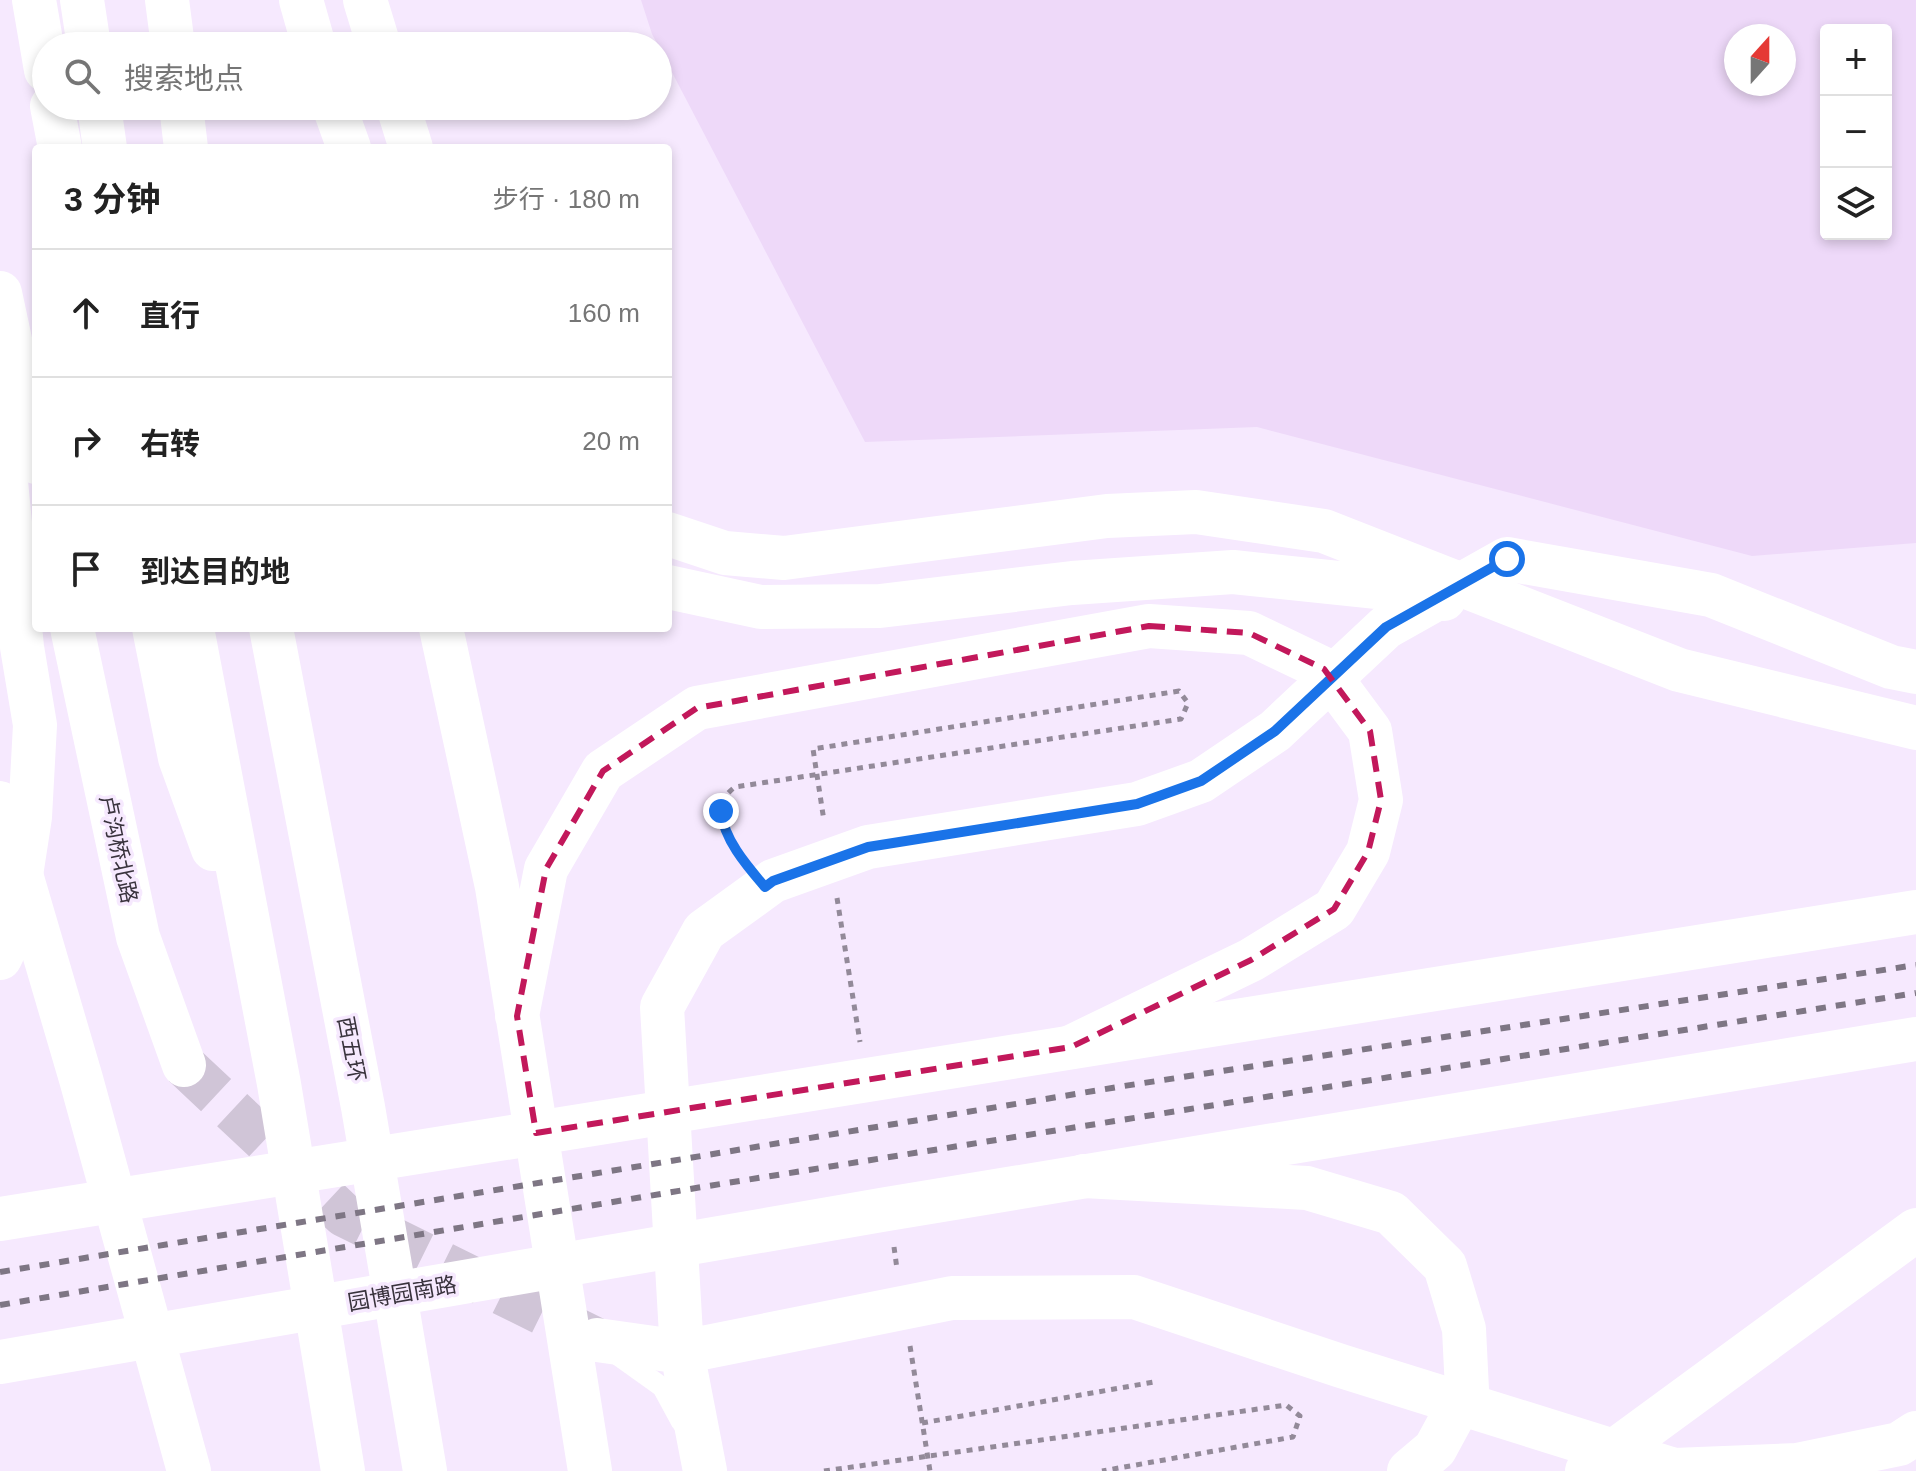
<!DOCTYPE html>
<html lang="zh">
<head>
<meta charset="utf-8">
<style>
	body { margin:0; font-family:Arial,"Noto Sans SC",sans-serif; background:#f2f2f2; color:#222 }
	.controls { position:absolute; right:24px; top:24px; display:grid; overflow:hidden; border-radius:8px; box-shadow:0 4px 12px #0003 }
	.controls button { width:72px; height:72px; display:grid; place-items:center; padding:0; border:0; border-bottom:2px solid #e0e0e0; background:#fff; color:#222; font:40px sans-serif }
	.compass { position:absolute; left:1724px; top:24px; width:72px; height:72px; border-radius:50%; background:#fff; box-shadow:0 4px 12px #0003; rotate:21deg }
	.stop { position:absolute; width:24px; height:24px; margin:-18px; border:6px solid #1a73e8; border-radius:50%; background:#fff }
	.stop.end { background:#1a73e8; border-color:#fff; box-shadow:0 2px 8px #0008 }
	.list { margin:0; padding:0; list-style:none }
	h2 { display:flex; justify-content:space-between; align-items:center; height:104px; margin:0; padding:0 32px; font-size:34px }
	h2 small { font-size:26px; font-weight:400; color:#767676 }
	.list li { display:grid; grid-template-columns:52px 1fr auto; gap:24px; align-items:center; box-sizing:border-box; height:128px; padding:0 32px; border-top:2px solid #e0e0e0 }
	.list b { display:block; font-size:30px; white-space:nowrap }
	.list em { font-size:26px; font-style:normal; color:#767676 }
	.icon { flex:none; width:44px; height:44px; fill:none; stroke:currentColor; stroke-width:2; stroke-linecap:round; stroke-linejoin:round }
	.map { position:relative; flex:none; width:1916px; height:1471px; overflow:hidden }
	.search { position:absolute; background:#fff; box-shadow:0 4px 12px #0003; left:32px; top:32px; width:640px; height:88px; display:flex; align-items:center; gap:20px; box-sizing:border-box; padding:0 28px; border-radius:44px; color:#767676; font-size:30px }
	.panel { position:absolute; background:#fff; box-shadow:0 4px 12px #0003; left:32px; top:144px; width:640px; height:488px; border-radius:8px }
	.map>svg:first-child { display:block }
	.built { fill:#eed9f9; fill-rule:evenodd }
	.lines { fill:none; stroke-linecap:round; stroke-linejoin:round }
	.tertiary-tunnel { stroke:#d0c5d7; stroke-width:44; stroke-dasharray:44 22; stroke-linecap:butt }
	.path { stroke:#938a99; stroke-width:5; stroke-dasharray:6 6; stroke-linecap:butt }
	.service { stroke:#fff; stroke-width:20 }
	.tertiary { stroke:#fff; stroke-width:44 }
	.primary { stroke:#fff; stroke-width:44 }
	.motorway { stroke:#fff; stroke-width:44 }
	.rail { stroke:#7e7684; stroke-width:6; stroke-dasharray:10 10; stroke-linecap:butt }
	.route { stroke:#1a73e8; stroke-width:10 }
	.marked { fill:none; stroke:#c2185b; stroke-width:6; stroke-dasharray:16 10; stroke-linejoin:round }
	.labels { text-anchor:middle; stroke-width:7; stroke-linejoin:round; paint-order:stroke }
	.street-label { font-size:22px; fill:#39333d; stroke:#f6e9fe }
</style>
</head>
<body>
<div class="map">
<svg width="1916" height="1471" viewBox="0 0 1916 1471">
	<rect width="100%" height="100%" fill="#f6e9fe"/>
	<path class="built" d="M641,0h1275v543l-164,13 -495,-129 -392,15 -213,-408zM1826,30h60v204h-60zM1736,36h48v48h-48z"/>
	<g class="lines">
		<path class="tertiary-tunnel" d="M184,1065l160,150 253,125"/>
		<path class="path" d="M742,858c-13,-22 -35,-51 -7,-71l446,-68 7,-16 -9,-12 -366,58 11,72
			M837,898l23,144
			M894,1247l3,22
			M910,1346l20,125
			M922,1423l232,-41
			M824,1471l462,-66 14,11 -7,21 -191,34"/>
		<path class="service" d="M613,1352l49,35 19,35"/>
		<path class="tertiary" d="M0,293l36,169
			M72,628l66,309 46,128
			M0,803l81,276 108,392
			M597,1340l85,12 270,-54 182,-1 207,69 333,104 123,-5 102,-21 17,-11
			M705,1471l-23,-119 -20,-345 42,-76 69,-50 95,-34 269,-43 64,-23 74,-50 111,-104 121,-68 204,36 180,72 25,5"/>
		<path class="primary" d="M0,1219l1916,-307
			M0,1362l887,-153 1029,-170"/>
		<path class="motorway" d="M34,0l12,70
			M82,0l7,46
			M167,0l6,46
			M301,0l13,46
			M365,0l14,46
			M52,106l8,42
			M99,106l6,42
			M181,106l5,42
			M334,106l15,42
			M398,106l13,42
			M0,420l22,227 13,78 -5,92 -18,116 -12,25
			M668,534l57,19 59,5 323,-42 89,-4 128,19 355,139 237,58
			M668,587l93,20 119,-1 192,-23 161,-11 154,16 57,11
			M154,628l26,130 33,91
			M192,628l87,456 64,387
			M271,628l92,479 62,364
			M441,628l56,259 93,584
			M517,1016l29,-147 57,-98 94,-63 452,-82 100,7 75,36 46,62 11,69 -13,52 -34,57 -83,51 -180,87
			M1084,1176l223,12 84,25 54,53 19,63 3,61 -32,59 -26,22
			M1587,1471l329,-241"/>
		<path class="rail" d="M0,1272l1124,-186 792,-121
			M0,1305l702,-118 1214,-194"/>
	</g>
	<g class="lines">
		<path class="route" d="M721,811c3,29 26,55 44,76l8,-6 95,-34 269,-43 64,-23 74,-50 111,-104 121,-68"/>
	</g>
	<path class="marked" d="M1149,626l100,7 75,36 46,62 11,69 -13,52 -34,57 -83,51 -180,87 -535,86 -19,-117 29,-147 57,-98 94,-63z"/>
	<g class="labels">
		<g class="street-label">
			<text transform="translate(119 849) rotate(78)" y="8">卢沟桥北路</text>
			<text transform="translate(352 1049) rotate(79)" y="8">西五环</text>
			<text transform="translate(402 1293) rotate(-10)" y="8">园博园南路</text>
		</g>
	</g>
</svg>
<div class="controls">
<button>+</button>
<button>−</button>
<button><svg class="icon" aria-label="layers" viewBox="0 0 24 24"><path d="M12 4l9 5-9 5-9-5zM3 14l9 5 9-5"/></svg></button>
</div>
<svg class="compass" viewBox="-18 -18 36 36"><path d="M0-13l5 13h-10z" fill="#e53935"/><path d="M0 13l5-13h-10z" fill="#767676"/></svg>
<div class="stop" style="left:1507px;top:559px"></div>
<div class="stop end" style="left:721px;top:811px"></div>
<div class="search"><svg class="icon" aria-label="search" viewBox="0 0 24 24"><circle cx="10" cy="10" r="6"/><path d="M15 15l6 6"/></svg>搜索地点</div>
<section class="panel">
<h2>3 分钟<small>步行 · 180 m</small></h2>
<ul class="list">
<li><svg class="icon" aria-label="ahead" viewBox="0 0 24 24"><path d="M12 20V5M6 11l6-6 6 6"/></svg><div><b>直行</b></div><em>160 m</em></li>
<li><svg class="icon" aria-label="right" viewBox="0 0 24 24"><path d="M7 20v-9h11M14 6l5 5-5 5"/></svg><div><b>右转</b></div><em>20 m</em></li>
<li><svg class="icon" aria-label="arrive" viewBox="0 0 24 24"><path d="M6 21V4h12l-3 4 3 4H6"/></svg><div><b>到达目的地</b></div></li>
</ul>
</section>
</div>
</body>
</html>
